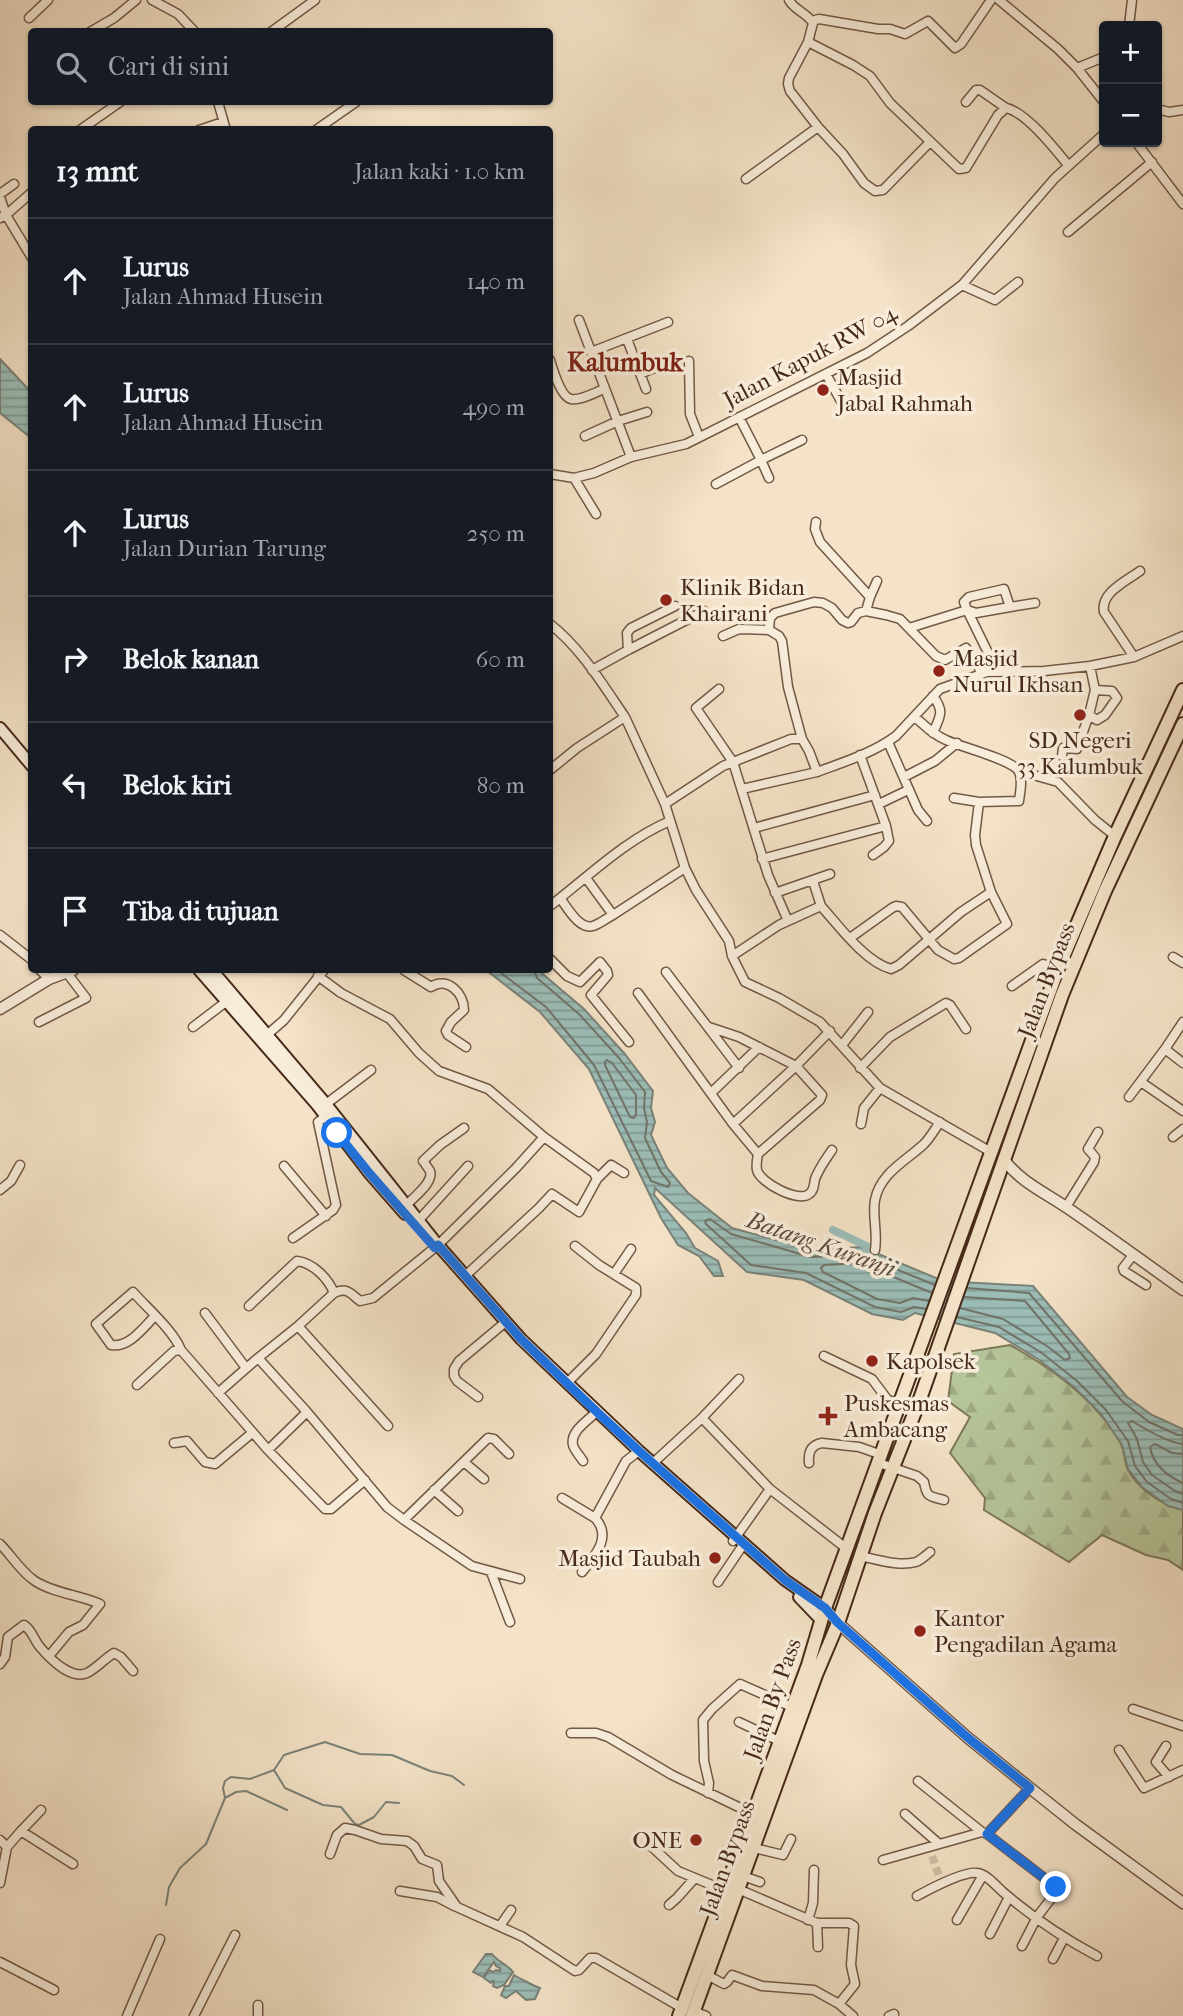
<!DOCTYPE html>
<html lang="id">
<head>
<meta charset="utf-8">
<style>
	body { margin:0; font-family:"IM FELL French Canon",serif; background:#20242c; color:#f1f3f6 }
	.controls { position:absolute; right:21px; top:21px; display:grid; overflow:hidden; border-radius:7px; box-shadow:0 2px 5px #0004 }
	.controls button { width:63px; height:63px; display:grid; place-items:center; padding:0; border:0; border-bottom:2px solid #363941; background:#171b24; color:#f1f3f6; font:35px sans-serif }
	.stop { position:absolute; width:21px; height:21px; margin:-16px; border:5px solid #1a73e8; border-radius:50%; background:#fff }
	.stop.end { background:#1a73e8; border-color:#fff; box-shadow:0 2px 7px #0008 }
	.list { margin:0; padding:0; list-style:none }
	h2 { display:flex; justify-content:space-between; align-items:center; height:91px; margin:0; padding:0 28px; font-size:30px }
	h2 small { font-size:23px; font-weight:400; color:#9ea1a6 }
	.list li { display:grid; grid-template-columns:46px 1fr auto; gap:21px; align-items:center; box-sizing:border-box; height:126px; padding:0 28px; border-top:2px solid #363941 }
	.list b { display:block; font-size:26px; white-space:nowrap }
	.list p { margin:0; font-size:23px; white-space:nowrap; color:#9ea1a6 }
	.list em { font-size:23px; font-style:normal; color:#9ea1a6 }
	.icon { flex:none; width:38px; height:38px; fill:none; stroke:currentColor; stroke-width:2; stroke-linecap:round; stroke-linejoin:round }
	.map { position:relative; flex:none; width:1183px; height:2016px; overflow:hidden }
	.search { position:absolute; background:#171b24; box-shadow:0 2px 5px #0004; left:28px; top:28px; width:525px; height:77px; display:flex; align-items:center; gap:18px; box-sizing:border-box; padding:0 24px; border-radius:7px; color:#9ea1a6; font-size:26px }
	.panel { position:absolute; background:#171b24; box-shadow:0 2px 5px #0004; left:28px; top:126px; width:525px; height:847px; border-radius:7px }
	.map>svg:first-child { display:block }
	.forest { fill:url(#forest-firs); stroke:#7e775a; stroke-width:2 }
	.water { fill:url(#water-rules); stroke:#7a8278; stroke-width:2 }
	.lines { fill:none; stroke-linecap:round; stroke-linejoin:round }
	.shore { stroke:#717468; stroke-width:2 }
	.stream { stroke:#7a8278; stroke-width:2 }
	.canal { stroke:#9cbeb8; stroke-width:8 }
	.minor-tunnel { stroke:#d1bea5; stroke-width:8; stroke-dasharray:8 4; stroke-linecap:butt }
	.minor-casing { stroke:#725845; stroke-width:11 }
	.tertiary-casing { stroke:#725845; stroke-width:13 }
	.secondary-casing { stroke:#462919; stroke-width:14 }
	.trunk-casing { stroke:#462919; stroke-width:16 }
	.minor { stroke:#f8eddb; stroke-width:8 }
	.tertiary { stroke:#f8eddb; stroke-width:10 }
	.secondary { stroke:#f8eddb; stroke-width:10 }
	.trunk { stroke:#f4e3c8; stroke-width:12 }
	.route { stroke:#1a73e8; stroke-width:9 }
	.poi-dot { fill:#8f2418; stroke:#f8eddb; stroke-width:2.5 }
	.labels { text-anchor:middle; stroke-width:7; stroke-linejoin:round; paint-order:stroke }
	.street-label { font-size:23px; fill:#462919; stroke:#f8eddb }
	.poi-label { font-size:23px; fill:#462919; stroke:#f8eddb; text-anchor:start }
	.water-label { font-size:24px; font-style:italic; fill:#5c4e41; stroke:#f8eddb }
	.quarter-label { font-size:26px; font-weight:bold; fill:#7a1f14; stroke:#f8eddb }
</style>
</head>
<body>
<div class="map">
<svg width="1183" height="2016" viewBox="0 0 1183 2016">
	<defs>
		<pattern id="forest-firs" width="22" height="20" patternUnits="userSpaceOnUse" patternTransform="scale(1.75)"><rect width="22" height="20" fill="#b6c59a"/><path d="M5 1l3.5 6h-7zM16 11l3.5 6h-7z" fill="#9ea984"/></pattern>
		<pattern id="water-rules" width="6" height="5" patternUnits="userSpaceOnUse" patternTransform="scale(1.75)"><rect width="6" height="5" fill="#9cbeb8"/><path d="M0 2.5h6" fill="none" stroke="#819a95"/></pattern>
	</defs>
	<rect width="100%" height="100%" fill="#f4e3c8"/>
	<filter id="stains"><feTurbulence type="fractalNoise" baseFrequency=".00286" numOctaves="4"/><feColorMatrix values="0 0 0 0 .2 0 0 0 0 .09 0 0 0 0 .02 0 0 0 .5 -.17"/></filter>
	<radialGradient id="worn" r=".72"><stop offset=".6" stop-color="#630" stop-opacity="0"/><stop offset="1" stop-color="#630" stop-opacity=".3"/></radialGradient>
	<path class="forest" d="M1010,1345c33,18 64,40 89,68 8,9 17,21 22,31 4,8 3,18 7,26 11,20 34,35 55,40v60l-15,-10 -22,-5 -44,-20 -33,27 -85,-52 1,-12 -35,-45 20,-36 -22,-16 6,-47z"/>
	<path class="water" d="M0,359l31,33v46l-31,-25z
		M486,970h52l46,39 40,44 29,38 -2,17 4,14 -4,13 16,33 21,25 44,35 80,22 50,-3 81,34 90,5 94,111 25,18 31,14v81l-15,-4 -26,-19 -14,-18 -6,-24 -21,-31 -28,-28 -35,-27 -43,-26 -80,-20 -12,7 -31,-6 -68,-34 -57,-8 -92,-84 -1,7 32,38 9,15 23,13 5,15h-9l-15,-20 -21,-11 -17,-27 -72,-149 -49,-57z
		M486,1954h6c6,8 15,10 21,18l-9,13 -7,3 -4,-2 1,-3 -1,-2 -2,2 -7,-5 5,-8 4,2 3,-2 4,1v-3l-4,-2 -2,-4 -11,15 -10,-5z
		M514,1975c5,3 22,12 26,13l-5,11 -9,1 -10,-9 -10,7 -5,-3 4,-9h4z"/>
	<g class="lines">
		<path class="shore" d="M497,970l49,37 48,58 57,116 17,6 2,-4 -9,-11 -16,-34 2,-16 -3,-14 1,-16 -26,-34 -40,-44 -42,-36 -3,-8
			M607,1060l5,3 24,32v20l-2,3 -4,-1 -25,-52v-3z
			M967,1288l62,5 93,108 27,21 29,13h5
			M929,1301l-16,-3 -13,5 -23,-4 -54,-27 -2,-4 3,-3 36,-2 72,30
			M960,1308l43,11 44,27 18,14 5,-2 -1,-4 -44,-53 -61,-4
			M926,1309l-12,-2 -13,5 -26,-5 -69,-34 -55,-8 -45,-41 -1,-3 5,-2 21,15 80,23 50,-2 74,30
			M957,1317l42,10 43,26 35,28 29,29 22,31 7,25 12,16 24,17 12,4
			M1183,1444c-15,-1 -38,-15 -51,-23l-4,2 9,16 6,23 9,13 23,16 8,3
			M1183,1454l-11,-1 -17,-9 -5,3c3,17 17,29 33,36"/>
		<path class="stream" d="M274,1770l11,18 38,17 18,2 14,17 4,1 15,-8 12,-15 13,1
			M225,1798l-2,-10 2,-7 6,-4 19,2 24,-9 10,-15 41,-13 35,12 32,1 38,16 22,5 12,9
			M166,1905l3,-18 11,-19 26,-24 19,-46 11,-6 10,-1 41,19"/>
		<path class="canal" d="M833,1230l42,20 -1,4"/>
		<path class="minor-tunnel" d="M932,1856l7,20"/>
		<g class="minor-casing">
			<path id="minor" d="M152,0l26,14 17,18
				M789,0c5,10 18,13 24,23l-5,19 -19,36 -1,6 2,7 28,36 25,27 21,29 11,8 8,-1 47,-48
				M999,0l59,49 19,19 27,34
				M29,18l19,-18
				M813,23l2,-3 4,-1 59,10h12l15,5 23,-13 27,27 6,-4 30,-44
				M1129,26l3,-26
				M90,32l24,-14 22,-18
				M271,32l44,-32
				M808,42l45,23 17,11 20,27 69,66 7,-1 32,-53 8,-7c20,4 49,41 62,57
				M1077,68l27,-11
				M218,102l8,28
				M966,102l10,-12h4l26,18
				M1157,109l12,3 14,-2
				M80,130l40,-28
				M199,130l24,-8
				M316,130l40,-28
				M1136,142l47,62
				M746,179l72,-52
				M32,192l-26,23 26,43
				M0,194l14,-10
				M0,197l6,18 -6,3
				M1068,232l84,-70
				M962,285l33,15 23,-18
				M579,320l52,137
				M627,339l19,50
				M591,352l77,-30
				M550,360c3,10 11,37 21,39 9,2 25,-7 33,-10
				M689,361l1,53 9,23
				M640,374l22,-9
				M826,374l15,27
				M585,436l33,-15 29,-9
				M550,474l24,4 20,-5 37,-16 55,-13 181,-91 41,-27 54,-41 93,-107 49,-44
				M574,478l22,36
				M769,478l-8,-18 41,-20
				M716,484l45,-24 -22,-43
				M816,522l-1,7 5,13 50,55 -4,14
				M870,597l7,-16
				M1010,607l25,-4
				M550,624c31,24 53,61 75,93l-48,31 -27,22
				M909,628l58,-18 9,3 34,-6 -6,-18 -35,8 -5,5 3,8 30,61
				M723,636l16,-7 30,1
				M628,650l-1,-17 4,-5 44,-22
				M1134,657l-30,-45c-4,-19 22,-31 36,-41
				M592,670l36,-20 76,-39
				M719,689l-23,19 37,54 35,113 20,46
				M933,696c12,16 7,20 0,37
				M1089,715l8,5 8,-5 12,-17 -5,-7 -17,-1
				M625,717l40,87 20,64 11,22 33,51 3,15 13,26 34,16 41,24 60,66 111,64
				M802,739l-14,-52 -6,-46 -3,-5 -10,-6 1,-12 5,-5 39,-11 9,1 9,5 10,12 6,3 3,-1 7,-9 8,-2 20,4 14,4 36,37 9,4 21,-12 10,12 5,14
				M888,742l30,68 9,11
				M1062,756l1,-8 14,1 12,-34 6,-25 -5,-24
				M1019,771l39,11 37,38 20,16
				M904,777l31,-16 22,-18
				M742,789l75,-17
				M954,798l25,4
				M665,804l58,-38 68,-27h11l7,12 8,21c27,-10 56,-19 79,-36l44,-47 47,-17 57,-1 46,-5 44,-9 49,-21
				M879,804l29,-14
				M754,828l121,-33
				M873,855l11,-8 5,-6 -3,-15
				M762,859l124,-33 -26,-71
				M586,878l27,37 72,-47
				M813,881l8,25
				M775,893l55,-19
				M560,898c7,9 19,32 33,28 7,-2 14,-8 20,-11
				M550,906c38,-29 75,-66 120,-85
				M0,935l32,25
				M850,938l42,-30 4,-2 6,1 36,43 16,9 5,-1 48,-34 -16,-32
				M732,956l47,-31 42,-19c18,20 44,56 70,63l8,-4 62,-53 30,-20 -15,-47 -1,-10 4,-33 40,-1c1,-9 5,-25 -2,-32 -11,-11 -56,-22 -71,-29 -12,-5 -21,-14 -31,-23
				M1173,957l10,6
				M550,959l17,17 13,6 20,-20 7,9 1,4 -17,20 38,47
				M40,970l9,9
				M404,970l27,17c16,-11 33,6 33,23l-13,12 -5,9 2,4 18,12
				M666,972l73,96
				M318,976l23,17 49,26 29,34 20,18 49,18 56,48 -28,31 -78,77 -65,53 -13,3c-10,-8 -13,-14 -26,-8l-36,33 90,100
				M1012,986l31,-22 15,5
				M638,993l95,131 25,30
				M39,1022l47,-24 -19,-25
				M1183,1022l-18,27 18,14
				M193,1027l34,-26
				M709,1027l30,10 57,29 26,29 -2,5 -62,54c-1,5 -2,11 -1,16 3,13 42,33 52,24 5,-3 5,-10 6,-15 4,-11 11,-20 17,-29
				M268,1034l16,-14 40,-50
				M842,1045l26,-33
				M860,1068l30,-31 56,-34 4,2 16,24
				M1141,1082l42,29
				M711,1093l48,-46
				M1129,1097l36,-48
				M326,1104l45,-34
				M733,1124l63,-58 34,-35
				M861,1124l3,-16 16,-20
				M1173,1137l10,-8
				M284,1166l42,50
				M597,1179l14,-14 13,8
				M0,1190l11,-9 9,-16
				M407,1205c6,-8 27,-22 23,-34 0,0 -6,-9 -7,-10l17,-16 24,-17
				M1066,1207l28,-45 1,-5 -7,-8 10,-17
				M418,1221l50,-55
				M293,1238l40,-28 3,-5 -18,-83 7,-5
				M875,1250c3,-18 -3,-34 0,-50 5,-27 31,-39 49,-56 6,-6 11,-15 16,-22
				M1133,1255l-10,13 1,3 22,14
				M614,1274l17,-25
				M465,1276l74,-68 13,-14 27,18 18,-33 -3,-6 -50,-36
				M249,1306l48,-45c16,2 31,17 37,32
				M205,1313l41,55
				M155,1316c-12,12 -26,32 -44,29l-15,-21 37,-32c14,16 40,38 48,58
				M298,1326l-40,32 49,54 80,95 17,13 84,-82 6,1 15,15
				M824,1356l48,23 15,20 12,6
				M567,1383l29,-29 40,-59v-7l-37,-23 -24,-19
				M137,1385l37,-34 7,-1 87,100 57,59h6l34,-29
				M218,1393l40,-35
				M478,1397l-21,-16 -3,-5v-7l5,-8 43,-36
				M702,1418l68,71 77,60
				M174,1443l13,-2 18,21 10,2 37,-31
				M268,1450l39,-38
				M583,1461c-3,-5 -9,-11 -10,-16 -3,-13 13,-23 20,-30
				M464,1462l20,17
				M653,1463l49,-45 37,-39
				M809,1463c-1,-11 2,-18 13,-20l37,4 23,8
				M879,1463l38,13 7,6c3,16 5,14 20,18
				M434,1490l24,21
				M562,1498l33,20 31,-57 9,-7
				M404,1520l68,46 48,13
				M733,1541l37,-52
				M0,1544c12,12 21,28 35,37 18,12 45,14 65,23l-17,21 -14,7 -20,24
				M860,1556c16,3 39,11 56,6 5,-2 9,-6 14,-10
				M491,1572l19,50
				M582,1572c12,-15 31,-35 13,-54
				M718,1582l23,-34
				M0,1664l5,-7 3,-20 16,-12c8,5 10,15 16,22 10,12 31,33 47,26 10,-5 17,-14 27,-20l7,4 12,14
				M1133,1709l50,17
				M739,1722l40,19
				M571,1733h25l12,4 64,38 81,39
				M1166,1746l-10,16 13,15
				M1119,1750l25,38 39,-18
				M918,1781l64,51
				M708,1793l1,-10 -5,-22 -1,-41 9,-11 28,-25 52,23
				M905,1814l33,29
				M21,1831l20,-21
				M987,1834l69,53v5l-19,25 -15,29
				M0,1840l7,7 -7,36
				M651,1846l27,25 46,19
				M7,1847l14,-16 52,33
				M754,1848l29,7 8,-16
				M330,1854l7,-19 8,-7 10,2 26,9 26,2 7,5 8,13 15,6 2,16 18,26 66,30 52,34 4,-1 11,-12h6l86,50
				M883,1860l99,-28 5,2 43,-46
				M743,1876l17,6
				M738,1889l79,34h32l5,3 -3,39 4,19 -16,20
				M400,1891l37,6 17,9
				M917,1896c13,-7 46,-25 60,-23 10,1 19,13 26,19 28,24 62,47 94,64
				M669,1905l8,-7 17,-19
				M808,1920l5,-17 1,-33
				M957,1920l26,-45
				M817,1923l1,24
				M500,1926l11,-16
				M990,1934l19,-37
				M1053,1959l11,-21
				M0,1962l54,28
				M707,1975l17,9 3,-2 5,-7 30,11 52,4 25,14 14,12
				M693,2011l13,5
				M127,2016l33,-77
				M194,2016l41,-81
				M258,2016v-11
				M889,2016l5,-2"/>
		</g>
		<g class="tertiary-casing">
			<path id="tertiary" d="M0,1009l49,-30 24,-9
				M1005,1161c17,22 41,32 64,48 38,26 76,54 114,81
				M838,1623l129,114 63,51 45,36 108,79"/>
		</g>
		<g class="secondary-casing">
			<path id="secondary" d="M0,728l32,38
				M199,970l118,135 53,69 35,40
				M212,970l114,134 112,141 83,94 118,112 146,129 40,28 13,15
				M799,1597l23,24"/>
		</g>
		<g class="trunk-casing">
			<path id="trunk" d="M679,2016l129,-351 17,-57 233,-639 57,-133 68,-146
				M692,2016l124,-341 22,-52 37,-110 45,-114 142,-404 43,-104 78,-167"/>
		</g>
		<use href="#minor" class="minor"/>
		<use href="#tertiary" class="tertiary"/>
		<use href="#secondary" class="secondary"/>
		<use href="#trunk" class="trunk"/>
	</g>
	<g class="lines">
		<path class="route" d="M337,1133l33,41 65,74 3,-3 83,94 77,74 41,38 146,129 40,28 13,15 129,114 63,51 -43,46 69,53"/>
	</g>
	<g class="poi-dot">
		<circle cx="823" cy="390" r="7"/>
		<circle cx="666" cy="600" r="7"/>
		<circle cx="939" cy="671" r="7"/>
		<circle cx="1080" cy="715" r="7"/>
		<circle cx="872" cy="1361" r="7"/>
		<path d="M824.5 1405.5h7v7h7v7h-7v7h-7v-7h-7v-7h7z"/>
		<circle cx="715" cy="1558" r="7"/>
		<circle cx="920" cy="1631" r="7"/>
		<circle cx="696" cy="1840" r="7"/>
	</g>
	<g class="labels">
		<g class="street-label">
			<text transform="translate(810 356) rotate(-28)" y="8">Jalan Kapuk RW 04</text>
			<text transform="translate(1046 980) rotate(-69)" y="8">Jalan Bypass</text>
			<text transform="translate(772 1699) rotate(-70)" y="8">Jalan By Pass</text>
			<text transform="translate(727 1858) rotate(-70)" y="8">Jalan Bypass</text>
		</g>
		<g class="poi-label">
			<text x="837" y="385">Masjid<tspan x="837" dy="26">Jabal Rahmah</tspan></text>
			<text x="680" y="595">Klinik Bidan<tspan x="680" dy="26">Khairani</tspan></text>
			<text x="953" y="666">Masjid<tspan x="953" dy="26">Nurul Ikhsan</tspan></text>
			<text x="1080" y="748" text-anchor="middle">SD Negeri<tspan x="1080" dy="26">33 Kalumbuk</tspan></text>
			<text x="886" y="1369">Kapolsek</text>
			<text x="844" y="1411">Puskesmas<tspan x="844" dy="26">Ambacang</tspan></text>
			<text x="701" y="1566" text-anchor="end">Masjid Taubah</text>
			<text x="934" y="1626">Kantor<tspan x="934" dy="26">Pengadilan Agama</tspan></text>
			<text x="682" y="1848" text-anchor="end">ONE</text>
		</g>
		<g class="water-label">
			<text transform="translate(821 1244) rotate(19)" y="8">Batang Kuranji</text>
		</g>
		<g class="quarter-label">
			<text x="625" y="371">Kalumbuk</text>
		</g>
	</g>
	<rect width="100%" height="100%" filter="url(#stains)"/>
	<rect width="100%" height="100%" fill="url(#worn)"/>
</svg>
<div class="controls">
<button>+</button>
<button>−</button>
</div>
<div class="stop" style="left:337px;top:1133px"></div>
<div class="stop end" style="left:1056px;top:1887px"></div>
<div class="search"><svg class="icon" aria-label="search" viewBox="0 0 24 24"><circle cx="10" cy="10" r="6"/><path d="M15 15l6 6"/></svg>Cari di sini</div>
<section class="panel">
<h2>13 mnt<small>Jalan kaki · 1.0 km</small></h2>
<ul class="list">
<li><svg class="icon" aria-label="ahead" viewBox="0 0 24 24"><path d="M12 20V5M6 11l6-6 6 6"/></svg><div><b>Lurus</b><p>Jalan Ahmad Husein</p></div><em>140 m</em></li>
<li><svg class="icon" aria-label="ahead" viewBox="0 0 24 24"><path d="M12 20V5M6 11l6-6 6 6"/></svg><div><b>Lurus</b><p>Jalan Ahmad Husein</p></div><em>490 m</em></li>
<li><svg class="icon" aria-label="ahead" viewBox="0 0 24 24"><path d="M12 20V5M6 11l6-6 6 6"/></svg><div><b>Lurus</b><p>Jalan Durian Tarung</p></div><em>250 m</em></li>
<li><svg class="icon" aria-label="right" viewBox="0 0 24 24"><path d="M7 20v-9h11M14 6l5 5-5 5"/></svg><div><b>Belok kanan</b></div><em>60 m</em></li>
<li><svg class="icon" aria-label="left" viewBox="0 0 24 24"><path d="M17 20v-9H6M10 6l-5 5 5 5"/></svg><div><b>Belok kiri</b></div><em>80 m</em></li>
<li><svg class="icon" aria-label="arrive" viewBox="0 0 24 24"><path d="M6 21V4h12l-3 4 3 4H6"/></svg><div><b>Tiba di tujuan</b></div></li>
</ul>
</section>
</div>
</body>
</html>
